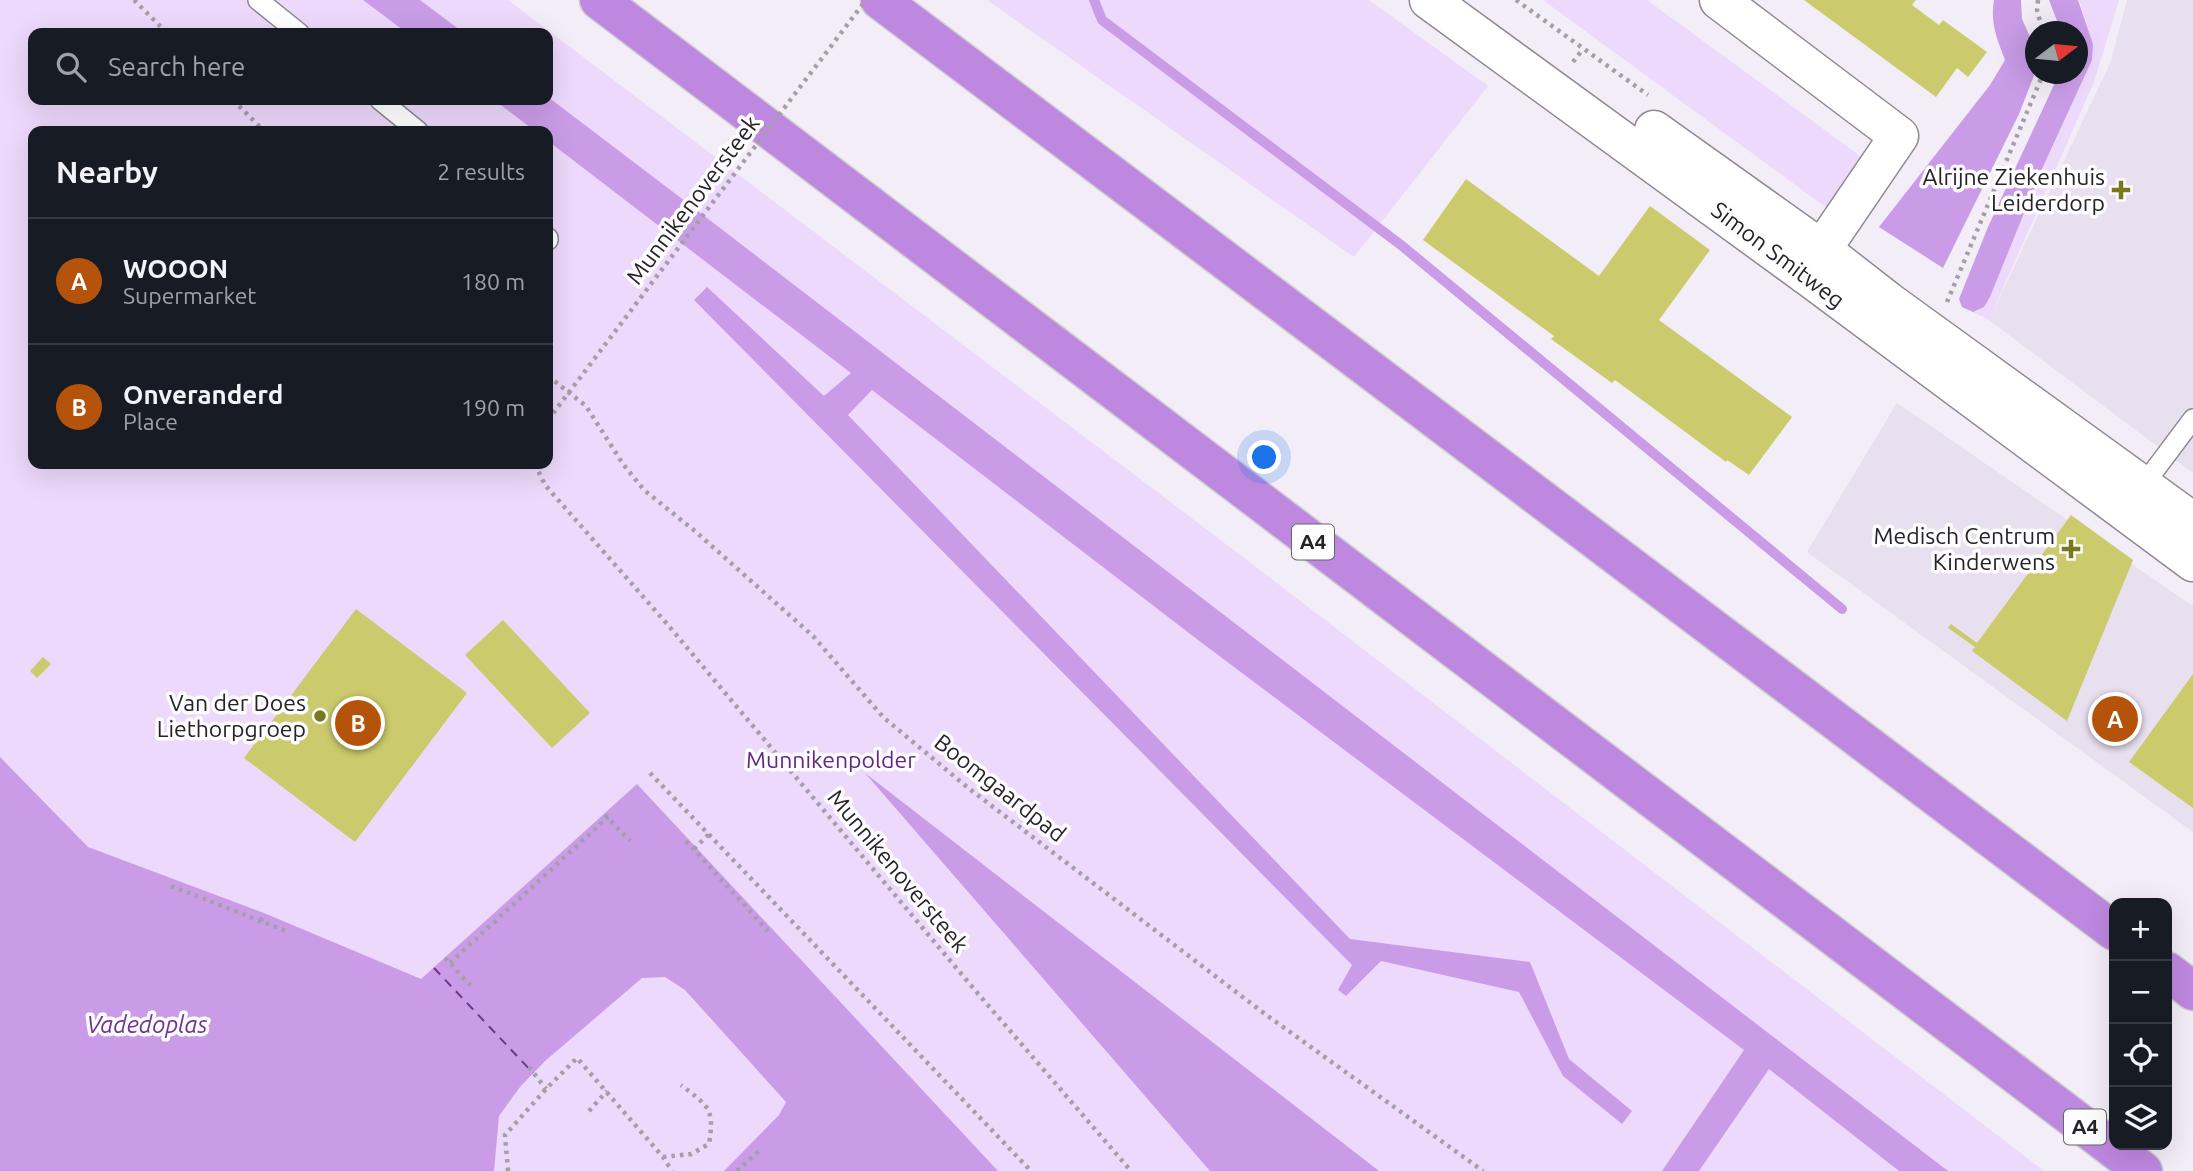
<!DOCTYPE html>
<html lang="en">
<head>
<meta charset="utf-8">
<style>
	body { margin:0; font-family:Ubuntu,sans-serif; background:#20242c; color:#f1f3f6 }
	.controls { position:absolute; right:21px; bottom:21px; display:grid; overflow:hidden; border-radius:14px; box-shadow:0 7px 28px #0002 }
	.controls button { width:63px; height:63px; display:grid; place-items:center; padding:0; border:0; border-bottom:2px solid #363941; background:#171b24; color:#f1f3f6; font:35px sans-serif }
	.compass { position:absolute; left:2025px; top:21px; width:63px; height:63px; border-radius:50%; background:#171b24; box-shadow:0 7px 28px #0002; rotate:74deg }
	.you { position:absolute; left:1265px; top:458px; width:24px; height:24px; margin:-18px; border:5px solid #fff; border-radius:50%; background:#1a73e8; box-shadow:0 0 0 10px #1a73e833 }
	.badge { display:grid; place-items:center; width:46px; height:46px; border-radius:50%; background:#b45309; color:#fff; font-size:23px; font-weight:700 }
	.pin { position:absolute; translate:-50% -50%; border:4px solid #fff; box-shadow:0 2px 7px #0006 }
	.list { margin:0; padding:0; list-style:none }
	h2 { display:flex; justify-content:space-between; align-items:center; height:91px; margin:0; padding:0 28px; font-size:30px }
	h2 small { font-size:23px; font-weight:400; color:#9ea1a6 }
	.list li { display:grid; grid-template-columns:46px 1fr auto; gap:21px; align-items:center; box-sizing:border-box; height:126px; padding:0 28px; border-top:2px solid #363941 }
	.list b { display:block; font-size:26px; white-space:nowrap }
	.list p { margin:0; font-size:23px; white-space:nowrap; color:#9ea1a6 }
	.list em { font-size:23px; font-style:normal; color:#9ea1a6 }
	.icon { flex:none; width:38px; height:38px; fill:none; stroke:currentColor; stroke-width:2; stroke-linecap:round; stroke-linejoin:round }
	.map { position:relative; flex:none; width:2193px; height:1171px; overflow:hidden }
	.search { position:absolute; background:#171b24; box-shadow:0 7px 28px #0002; left:28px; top:28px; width:525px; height:77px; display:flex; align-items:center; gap:18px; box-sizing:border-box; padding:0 24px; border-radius:14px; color:#9ea1a6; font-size:26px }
	.panel { position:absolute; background:#171b24; box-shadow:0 7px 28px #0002; left:28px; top:126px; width:525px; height:343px; border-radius:14px }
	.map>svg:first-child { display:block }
	.built { fill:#e8dfef }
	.green { fill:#edd9fb; fill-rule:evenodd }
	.water { fill:#ca9ce8 }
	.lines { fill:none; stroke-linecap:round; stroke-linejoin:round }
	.stream { stroke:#ca9ce8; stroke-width:10 }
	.ferry { stroke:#6f358e; stroke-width:2; stroke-dasharray:9 7; stroke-linecap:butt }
	.building { fill:#cbcb6d }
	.service-casing { stroke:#8e8992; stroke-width:22 }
	.minor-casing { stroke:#8e8992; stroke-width:41 }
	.tertiary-casing { stroke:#8e8992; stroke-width:41 }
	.motorway-casing { stroke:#cfcfcf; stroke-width:41 }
	.path { stroke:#a49fa7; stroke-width:4.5; stroke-dasharray:3.5 5; stroke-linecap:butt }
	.service { stroke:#fff; stroke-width:19 }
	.minor { stroke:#fff; stroke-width:38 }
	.tertiary { stroke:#fff; stroke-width:38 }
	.motorway { stroke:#be88e0; stroke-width:38 }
	.path-bridge { stroke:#a49fa7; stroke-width:4.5; stroke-dasharray:3.5 5; stroke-linecap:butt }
	.poi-dot { fill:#79781f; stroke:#fdfcfe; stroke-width:2.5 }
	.labels { text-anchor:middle; stroke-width:7; stroke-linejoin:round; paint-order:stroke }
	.shield { fill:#fdfcfe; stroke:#666468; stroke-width:2 }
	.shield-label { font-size:21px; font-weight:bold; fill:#262327 }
	.poi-label { font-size:23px; fill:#262327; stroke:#fdfcfe; text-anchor:end }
	.street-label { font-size:23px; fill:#262327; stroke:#fdfcfe }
	.park-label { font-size:23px; fill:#622880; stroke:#fdfcfe }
	.water-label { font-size:24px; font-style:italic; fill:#6f358e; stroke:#fdfcfe }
</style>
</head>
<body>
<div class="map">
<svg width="2193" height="1171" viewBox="0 0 2193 1171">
	<rect width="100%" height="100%" fill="#f3edf7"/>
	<path class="built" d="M2127,0h66v473l-204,-153 122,-259z
		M1897,403l296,203v226l-386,-280z"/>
	<path class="green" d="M0,0h508l731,554 805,617h-2044zM33,33h515v67h-515zM33,131h515v333h-515z
		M987,0h382l119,86 -134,171z
		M1543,0h104l220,161 -36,50z
		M2079,0h40l-25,82 -105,238 -16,-8 11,-5 6,-10 52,-128 50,-109 1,-16z"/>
	<path class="water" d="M363,0h57l44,33h-57z
		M1994,0h27l1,19 13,29v25l-16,41 -76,154 -64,-41 111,-142 15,-25c-8,-21 -15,-37 -11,-60z
		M2049,0h29l15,44 -1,16 -50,109 -52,128 -6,10 -11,5 -11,-5 -3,-8 29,-72 71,-153h19v-42l-17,-1z
		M548,97l133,101 1267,973h-49l-130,-102 -70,102h-37l82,-121 -542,-407 -330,-253 -24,25 502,524 180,23 39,97 63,52 -10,13 -59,-48 -44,-84 -138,-31 -35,35 -8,-6 14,-25 -658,-665 13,-13 117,109 27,-23 -303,-232v-10h-13l-41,-31h54z
		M0,757l88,90 176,66 157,66 216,-195 361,387h-274l55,-56 7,-13 -101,-112 -20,-13 -23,1 -97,83 -25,26 -21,29 -5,55h-494z
		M865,773l514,398h-169z"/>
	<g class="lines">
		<path class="stream" d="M1094,0l8,20 299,225 441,364"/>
		<path class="ferry" d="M434,968l99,105"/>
	</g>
	<path class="building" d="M1804,0h112l-4,5 27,20 4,-5 44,32 -19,25 -11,-9 -21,29z
		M1466,179l133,97 51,-70 60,44 -51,70 133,97 -43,58 -22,-15 -1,2 -111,-82 -3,3 -61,-44 3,-3 -131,-96z
		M2071,515l62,45 -66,161 -95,-70 3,-4 -27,-19 3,-4 26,19z
		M356,609l111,84 -112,149 -111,-84z
		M503,620l87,93 -38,35 -87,-93z
		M43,657l8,7 -14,14 -7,-7z
		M2193,674v134l-64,-46z"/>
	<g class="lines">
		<g class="service-casing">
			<path id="service" d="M258,0l41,33
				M380,100l38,31
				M548,238v2
				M2139,491l54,-72"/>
		</g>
		<g class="minor-casing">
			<path id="minor" d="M1719,0l180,136 -94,138"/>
		</g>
		<g class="tertiary-casing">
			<path id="tertiary" d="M1429,0l376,274 388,288
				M1654,130l167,119 68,53 304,220"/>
		</g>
		<g class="motorway-casing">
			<path id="motorway" d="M599,0l1544,1171
				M880,0l1234,931
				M2167,971l26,20"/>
		</g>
		<path class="path" d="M134,0l33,33
			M1516,0l132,95
			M2038,0l-1,10 6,22
			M1573,62l10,-13
			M233,100l31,31
			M1947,302l96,-228
			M548,376l38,30 37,58 21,26 52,42 117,104 70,81 84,70 298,227 218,157
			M535,464l10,21 123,140 306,364 157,182
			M650,773l381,398
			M605,815l25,26
			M686,841l82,90
			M694,849l15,-15
			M171,886l115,45
			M261,921l3,-8
			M445,958l28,30
			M450,963l158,-146
			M529,1067l17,22
			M589,1111l18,-20
			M663,1157l28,-3 18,-10c6,-36 -1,-38 -28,-59
			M508,1171l-3,-36 41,-46 31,-31 86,99 9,14
			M737,1171l25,-23"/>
		<use href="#service" class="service"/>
		<use href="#minor" class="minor"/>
		<use href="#tertiary" class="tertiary"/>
		<use href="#motorway" class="motorway"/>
		<path class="path-bridge" d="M548,420l318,-420"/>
	</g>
	<g class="poi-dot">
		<path d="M2117.5 179.5h7v7h7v7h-7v7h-7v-7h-7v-7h7z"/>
		<path d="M2067.5 538.5h7v7h7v7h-7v7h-7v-7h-7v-7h7z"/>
		<circle cx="320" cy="716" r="7"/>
	</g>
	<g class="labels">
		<g class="shield">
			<rect x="1292" y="524.5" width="42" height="35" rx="5"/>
			<rect x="2064" y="1109.5" width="42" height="35" rx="5"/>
		</g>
		<g class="shield-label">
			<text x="1313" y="549">A4</text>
			<text x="2085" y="1134">A4</text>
		</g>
		<g class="poi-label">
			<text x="2105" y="185">Alrijne Ziekenhuis<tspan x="2105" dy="26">Leiderdorp</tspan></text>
			<text x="2055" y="544">Medisch Centrum<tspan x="2055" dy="26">Kinderwens</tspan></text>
			<text x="306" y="711">Van der Does<tspan x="306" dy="26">Liethorpgroep</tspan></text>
		</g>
		<g class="street-label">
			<text transform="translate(693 200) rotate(-53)" y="8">Munnikenoversteek</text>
			<text transform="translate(1778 255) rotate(37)" y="8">Simon Smitweg</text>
			<text transform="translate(1000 788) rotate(38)" y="8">Boomgaardpad</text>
			<text transform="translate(898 871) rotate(50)" y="8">Munnikenoversteek</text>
		</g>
		<g class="park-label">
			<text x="831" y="768">Munnikenpolder</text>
		</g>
		<g class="water-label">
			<text x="147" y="1033">Vadedoplas</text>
		</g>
	</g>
</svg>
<div class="controls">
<button>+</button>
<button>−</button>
<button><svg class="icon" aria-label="locate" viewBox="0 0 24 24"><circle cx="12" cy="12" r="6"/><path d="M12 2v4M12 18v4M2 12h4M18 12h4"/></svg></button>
<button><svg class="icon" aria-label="layers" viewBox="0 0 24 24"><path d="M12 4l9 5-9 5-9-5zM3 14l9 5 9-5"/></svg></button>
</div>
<svg class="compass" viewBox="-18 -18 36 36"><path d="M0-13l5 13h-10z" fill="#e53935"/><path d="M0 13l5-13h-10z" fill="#9ea1a6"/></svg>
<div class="you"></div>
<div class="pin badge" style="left:2115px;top:719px">A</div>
<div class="pin badge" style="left:358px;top:723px">B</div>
<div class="search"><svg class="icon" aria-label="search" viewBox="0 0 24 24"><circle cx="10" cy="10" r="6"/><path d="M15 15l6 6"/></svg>Search here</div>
<section class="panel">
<h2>Nearby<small>2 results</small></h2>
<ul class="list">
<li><span class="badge">A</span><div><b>WOOON</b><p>Supermarket</p></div><em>180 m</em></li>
<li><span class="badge">B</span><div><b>Onveranderd</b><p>Place</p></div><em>190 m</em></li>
</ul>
</section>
</div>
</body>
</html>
